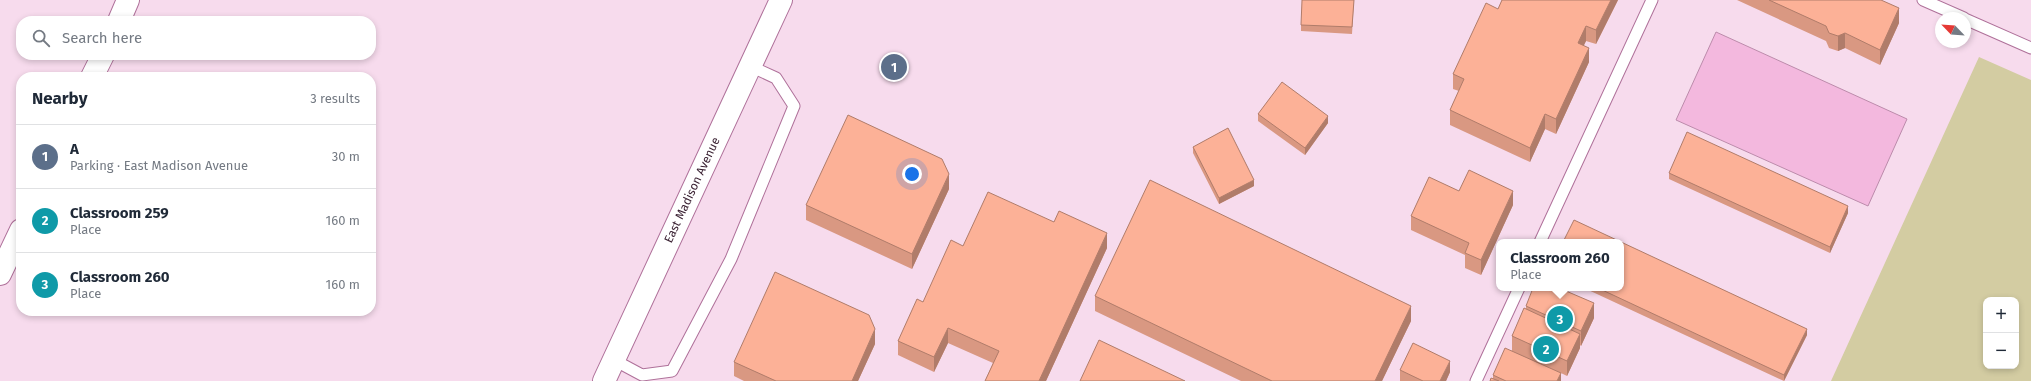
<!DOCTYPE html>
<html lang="en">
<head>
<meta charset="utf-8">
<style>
	body { margin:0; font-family:"Fira Sans",sans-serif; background:#f2f2f3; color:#1f2937 }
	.controls { position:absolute; right:12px; bottom:12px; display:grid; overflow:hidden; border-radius:8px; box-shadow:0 2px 6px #0003 }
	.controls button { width:36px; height:36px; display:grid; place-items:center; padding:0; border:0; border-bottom:1px solid #e0e1e3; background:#fff; color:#1f2937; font:20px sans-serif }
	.compass { position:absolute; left:1935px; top:12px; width:36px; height:36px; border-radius:50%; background:#fff; box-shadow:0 2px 6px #0003; rotate:295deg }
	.you { position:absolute; left:912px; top:174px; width:14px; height:14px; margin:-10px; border:3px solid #fff; border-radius:50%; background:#1a73e8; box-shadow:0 0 0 6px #1a73e833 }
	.badge { display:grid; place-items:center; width:26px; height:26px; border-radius:50%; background:#ea580c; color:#fff; font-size:13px; font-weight:700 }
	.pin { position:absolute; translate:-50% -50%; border:2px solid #fff; box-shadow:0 1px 4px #0006 }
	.popup { position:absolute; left:1496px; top:239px; width:128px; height:52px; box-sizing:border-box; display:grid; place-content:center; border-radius:8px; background:#fff; filter:drop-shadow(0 1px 3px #0005); font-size:13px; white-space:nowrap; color:#747a83 }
	.popup b { font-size:15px; color:#1f2937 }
	.popup::after { content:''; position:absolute; left:50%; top:100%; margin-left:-8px; border:8px solid transparent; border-top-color:#fff }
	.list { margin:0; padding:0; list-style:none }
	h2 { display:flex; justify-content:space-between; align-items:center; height:52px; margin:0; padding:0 16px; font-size:17px }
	h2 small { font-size:13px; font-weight:400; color:#747a83 }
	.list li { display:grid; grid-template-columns:26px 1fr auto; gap:12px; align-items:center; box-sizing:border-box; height:64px; padding:0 16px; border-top:1px solid #e0e1e3 }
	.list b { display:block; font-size:15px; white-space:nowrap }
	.list p { margin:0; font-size:13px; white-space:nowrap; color:#747a83 }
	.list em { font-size:13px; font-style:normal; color:#747a83 }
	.icon { flex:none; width:22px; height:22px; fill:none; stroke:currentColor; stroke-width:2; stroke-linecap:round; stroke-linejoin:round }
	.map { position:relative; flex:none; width:2031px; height:381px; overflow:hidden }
	.search { position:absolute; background:#fff; box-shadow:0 2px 6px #0003; left:16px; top:16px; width:360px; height:44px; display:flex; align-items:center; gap:10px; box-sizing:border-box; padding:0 14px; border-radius:16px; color:#747a83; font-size:15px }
	.panel { position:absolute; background:#fff; box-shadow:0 2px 6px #0003; left:16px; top:72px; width:360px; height:244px; border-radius:16px }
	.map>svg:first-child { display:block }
	.green { fill:#d3cca2; fill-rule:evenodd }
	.water { fill:#f3b8de; stroke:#bc8bab }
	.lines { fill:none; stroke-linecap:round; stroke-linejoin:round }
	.service-casing { stroke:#af719a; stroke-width:13 }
	.minor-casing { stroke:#af719a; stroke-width:24 }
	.tertiary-casing { stroke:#af719a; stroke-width:24 }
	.service { stroke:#fff; stroke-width:11 }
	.minor { stroke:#fff; stroke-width:22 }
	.tertiary { stroke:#fff; stroke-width:22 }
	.wall { fill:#d99882 }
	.shaded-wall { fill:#b07c6a }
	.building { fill:#fcb197; stroke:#b07c6a }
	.labels { text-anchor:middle; stroke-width:4; stroke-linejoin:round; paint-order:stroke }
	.street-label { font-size:12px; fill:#3b2233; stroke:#fff }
</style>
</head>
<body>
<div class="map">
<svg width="2031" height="381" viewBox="0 0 2031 381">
	<rect width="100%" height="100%" fill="#f7dbed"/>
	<path class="green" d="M1979,57l52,23v301h-200zM1986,300h30v66h-30z"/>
	<path class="water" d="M1716,32l191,87 -39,87 -192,-86z"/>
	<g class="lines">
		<g class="service-casing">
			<path id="service" d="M1923,0l41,18
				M1965,19l66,29
				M1540,242l112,-242
				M614,360l28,15 30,-4 59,-112 63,-153 -18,-28 -26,-12
				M1476,381l43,-93"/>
		</g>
		<g class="minor-casing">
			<path id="minor" d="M119,21l9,-21
				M92,77l11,-22
				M0,274l21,-44"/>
		</g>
		<g class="tertiary-casing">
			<path id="tertiary" d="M604,381l177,-381"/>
		</g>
		<use href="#service" class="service"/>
		<use href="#minor" class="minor"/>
		<use href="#tertiary" class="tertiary"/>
	</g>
	<path class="wall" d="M1354,0l-2,34 -51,-3v-6z
		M1502,0h116l-22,44 -10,-3 -2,4 5,17 -33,72 -11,-5 -15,33 -80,-37v-15l9,-19 -6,-2v-15l45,-65z
		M1737,0h144l18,23 -19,42 -35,-17 -7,3 -9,-3 -3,-7z
		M1258,114l70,9 -23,32 -47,-34z
		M1193,147l61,39 -35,18 -26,-51z
		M1669,173l179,40 -18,40 -161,-74z
		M949,189l-37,80 -106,-49v-15z
		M1459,191l54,14 -32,70 -16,-7v-13l-54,-25v-14z
		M963,246l144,2 -61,133h-61l8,-18 -45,-20 -14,29 -36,-17v-14l25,-39z
		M1584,288h37l186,47 -23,46z
		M1095,296l316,25 -29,60h-141l-146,-70z
		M1526,306l68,12 -13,28 -1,-1v3l-13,28 -6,-3v8h-71l3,-2v-4l19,-25v-14l14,-27z
		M875,344l-17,37h-114l-10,-5v-14z
		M1400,370l50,2 -4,9h-46z"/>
	<path class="shaded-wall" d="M1611,0h7l-22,44v-14z
		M1899,8v15l-19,42v-15z
		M1586,26v15l-8,16v-14z
		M1845,33v15l-7,3v-15z
		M1589,48v14l-33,72v-15z
		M1545,114v15l-15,33v-14z
		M1328,116v7l-23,32v-7z
		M949,174v15l-37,80v-15z
		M1254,180v6l-35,18v-6z
		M1513,191v14l-32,70v-15z
		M1848,206v7l-18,40v-6z
		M1107,233v15l-61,133h-7z
		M1594,303v15l-13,28v-15z
		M1411,306v15l-29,60h-7z
		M948,328v15l-14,29v-15z
		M875,329v15l-17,37h-6z
		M1807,329v6l-23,46v-6z
		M1580,334v14l-13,28v-15z
		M1450,361v11l-4,9h-6z
		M1561,373v8h-4z"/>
	<path class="building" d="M1302,0h52l-2,27 -51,-2z
		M1502,0h109l-15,30 -10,-4 -8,17 11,5 -33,71 -11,-5 -15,34 -80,-38 14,-31 -11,-5 33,-71 12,6z
		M1769,0h112l18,8 -19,42 -35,-17 -7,3 -9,-3 -3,-7z
		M1282,82l46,34 -23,32 -47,-34z
		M848,115l94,44 7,15 -37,80 -106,-49z
		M1228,128l26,52 -35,18 -26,-51z
		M1687,132l161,74 -18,41 -161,-74z
		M1469,170l44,21 -32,69 -16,-7 4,-10 -58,-27 18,-39 30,14z
		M1150,180l261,126 -36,75h-103l-177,-85z
		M988,192l66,30 5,-11 48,22 -68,148h-54l14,-30 -51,-23 -14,29 -36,-16 19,-42 6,3 28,-62 12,6z
		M1574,220l47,22h-58z
		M1621,242l186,87 -23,46 -186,-87h23z
		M775,272l94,43 6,14 -23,52h-76l-42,-19z
		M1533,288h26l35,15 -13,28 -55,-25z
		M1524,308l56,26 -13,27 -55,-25z
		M1099,340l86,41h-105z
		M1413,343l37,18 -10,20h-17l-23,-11z
		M1505,348l56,25 -4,8h-51l-13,-6z
		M1491,378l8,3h-9z"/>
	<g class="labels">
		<g class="street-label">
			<text transform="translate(692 190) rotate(-65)" y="4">East Madison Avenue</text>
		</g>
	</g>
</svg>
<div class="controls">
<button>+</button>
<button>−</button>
</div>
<svg class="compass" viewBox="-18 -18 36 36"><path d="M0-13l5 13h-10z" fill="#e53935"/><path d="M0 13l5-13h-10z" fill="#747a83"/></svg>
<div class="you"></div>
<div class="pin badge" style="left:894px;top:67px;background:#5c6f8a">1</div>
<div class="pin badge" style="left:1546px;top:349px;background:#0f9aa8">2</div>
<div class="pin badge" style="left:1560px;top:319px;background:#0f9aa8">3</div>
<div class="popup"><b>Classroom 260</b>Place</div>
<div class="search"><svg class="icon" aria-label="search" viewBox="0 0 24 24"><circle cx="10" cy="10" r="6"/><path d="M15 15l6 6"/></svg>Search here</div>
<section class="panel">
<h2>Nearby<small>3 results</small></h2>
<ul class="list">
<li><span class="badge" style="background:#5c6f8a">1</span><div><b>A</b><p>Parking · East Madison Avenue</p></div><em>30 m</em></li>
<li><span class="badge" style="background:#0f9aa8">2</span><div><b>Classroom 259</b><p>Place</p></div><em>160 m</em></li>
<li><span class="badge" style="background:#0f9aa8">3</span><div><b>Classroom 260</b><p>Place</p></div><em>160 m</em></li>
</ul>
</section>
</div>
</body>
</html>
